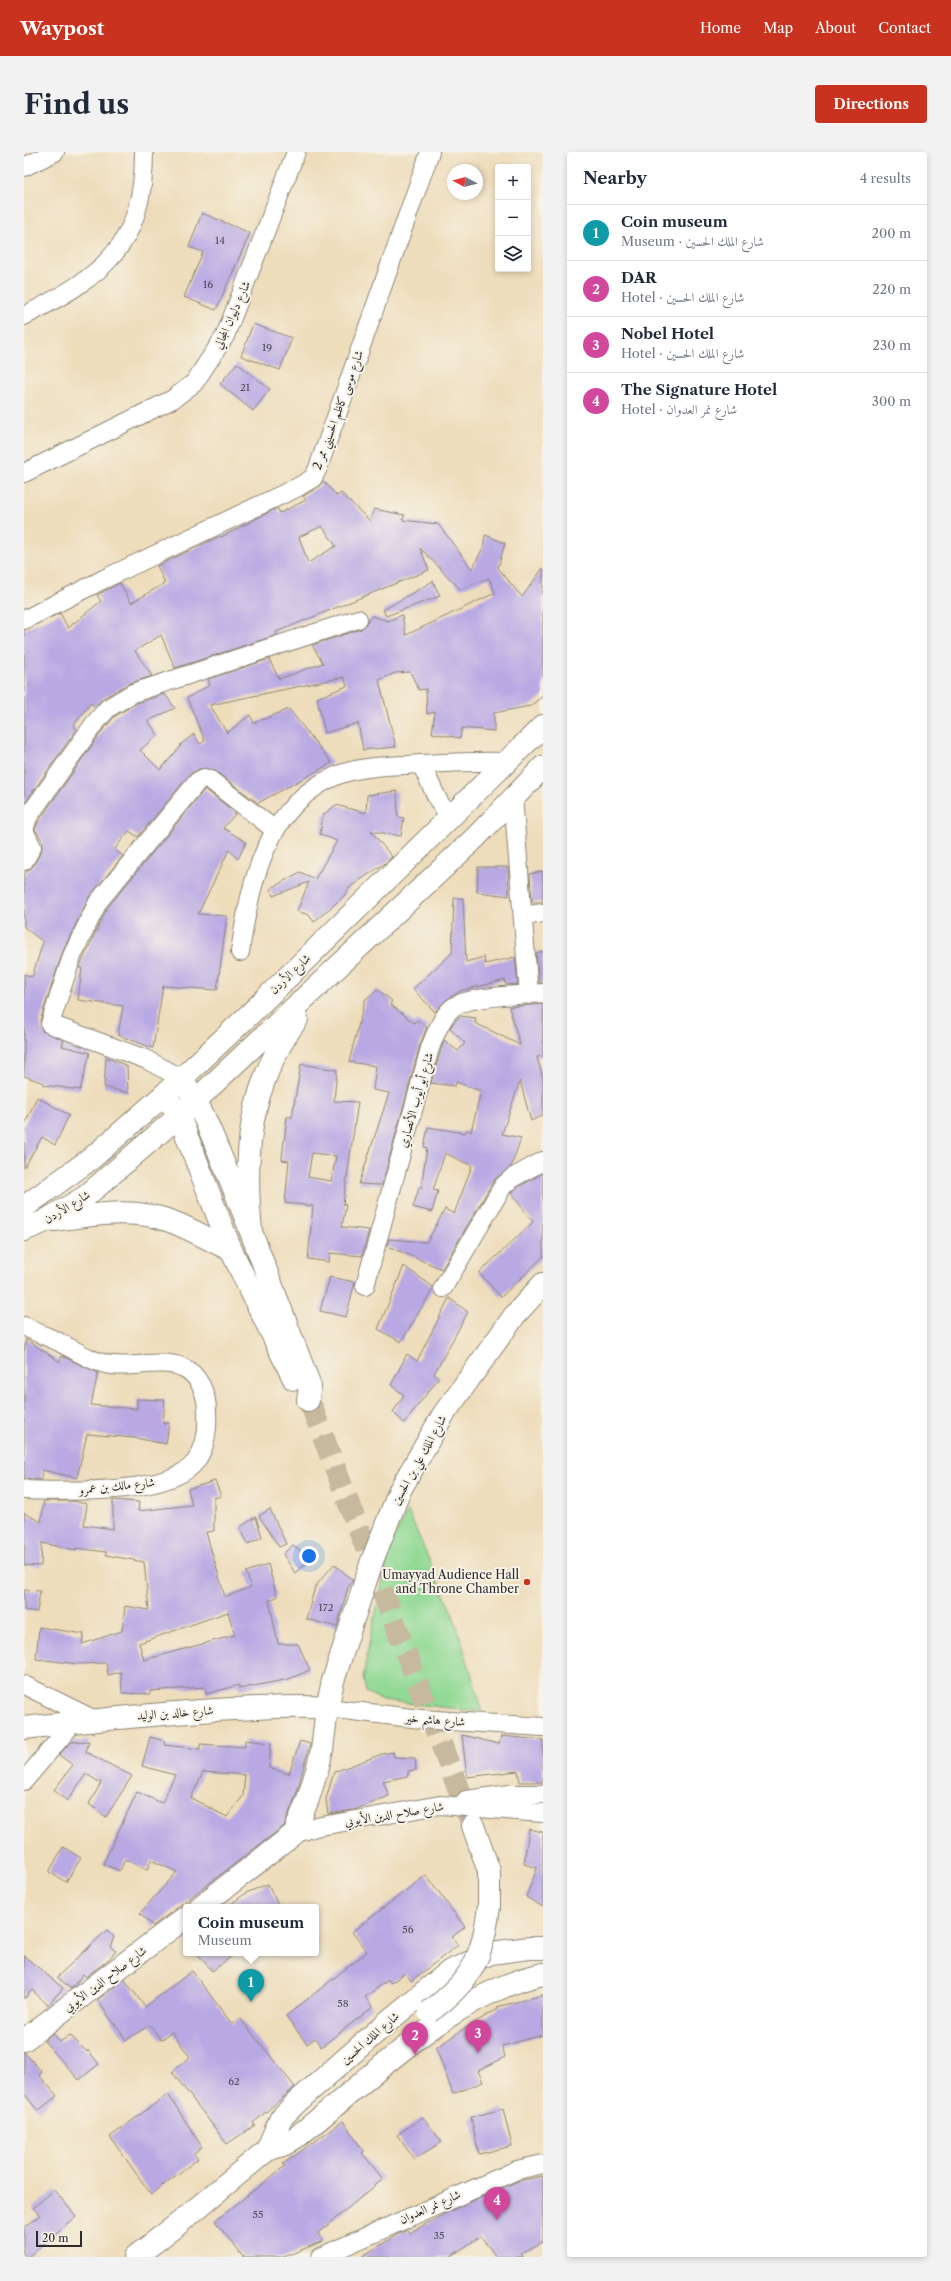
<!DOCTYPE html>
<html lang="en">
<head>
<meta charset="utf-8">
<style>
	body { margin:0; font-family:"Libre Caslon Text",Amiri,serif; background:#f2f2f3; color:#1f2937 }
	.controls { position:absolute; right:12px; top:12px; display:grid; overflow:hidden; border-radius:4px; box-shadow:0 2px 6px #0003 }
	.controls button { width:36px; height:36px; display:grid; place-items:center; padding:0; border:0; border-bottom:1px solid #e0e1e3; background:#fff; color:#1f2937; font:20px sans-serif }
	.compass { position:absolute; left:423px; top:12px; width:36px; height:36px; border-radius:50%; background:#fff; box-shadow:0 2px 6px #0003; rotate:277deg }
	.scale { position:absolute; left:12px; bottom:10px; width:46px; box-sizing:border-box; padding-left:4px; border:2px solid #2b2b2b; border-top:0; font-size:11px; line-height:14px; white-space:nowrap; color:#2b2b2b; -webkit-text-stroke:3px #f7f3e8; paint-order:stroke }
	.you { position:absolute; left:285px; top:1404px; width:14px; height:14px; margin:-10px; border:3px solid #fff; border-radius:50%; background:#1a73e8; box-shadow:0 0 0 6px #1a73e833 }
	.badge { display:grid; place-items:center; width:26px; height:26px; border-radius:50%; background:#c8321e; color:#fff; font-size:13px; font-weight:700 }
	.pin { position:absolute; translate:-50% -33px; filter:drop-shadow(0 1px 2px #0008) }
	.pin::after { content:''; position:absolute; top:21px; width:14px; height:12px; background:inherit; clip-path:polygon(0 0,100% 0,50% 100%) }
	.popup { position:absolute; left:159px; top:1752px; width:136px; height:52px; box-sizing:border-box; display:grid; place-content:center; border-radius:4px; background:#fff; filter:drop-shadow(0 1px 3px #0005); font-size:13px; white-space:nowrap; color:#747a83 }
	.popup b { font-size:15px; color:#1f2937 }
	.popup::after { content:''; position:absolute; left:50%; top:100%; margin-left:-8px; border:8px solid transparent; border-top-color:#fff }
	.list { margin:0; padding:0; list-style:none }
	h2 { display:flex; justify-content:space-between; align-items:center; height:52px; margin:0; padding:0 16px; font-size:17px }
	h2 small { font-size:13px; font-weight:400; color:#747a83 }
	.list li { display:grid; grid-template-columns:26px 1fr auto; gap:12px; align-items:center; box-sizing:border-box; height:56px; padding:0 16px; border-top:1px solid #e0e1e3 }
	.list b { display:block; font-size:15px; white-space:nowrap }
	.list p { margin:0; font-size:13px; white-space:nowrap; color:#747a83 }
	.list em { font-size:13px; font-style:normal; color:#747a83 }
	.icon { flex:none; width:22px; height:22px; fill:none; stroke:currentColor; stroke-width:2; stroke-linecap:round; stroke-linejoin:round }
	.map { position:relative; flex:none; width:519px; height:2105px; overflow:hidden; border-radius:4px }
	header { display:flex; align-items:center; gap:24px; box-sizing:border-box; height:56px; padding:0 20px; background:#c8321e; color:#fff }
	header strong { font-size:19px }
	nav { display:flex; gap:22px; margin-inline-start:auto; font-size:14px }
	.intro { display:flex; align-items:center; justify-content:space-between; box-sizing:border-box; height:96px; padding:0 24px }
	h1 { margin:0; font-size:28px }
	.button { padding:10px 18px; border-radius:4px; background:#c8321e; color:#fff; font-size:14px; font-weight:700 }
	main { display:flex; gap:24px; padding:0 24px }
	aside { flex:1; background:#fff; border-radius:4px; box-shadow:0 2px 6px #0003 }
	.map>svg:first-child { display:block }
	.green { fill:#91d994; stroke:#5e8260 }
	.building { fill:#b8a8e3; fill-rule:evenodd }
	.lines { fill:none; stroke-linecap:round; stroke-linejoin:round }
	.secondary-tunnel { stroke:#c7b99e; stroke-width:22; stroke-dasharray:22 11; stroke-linecap:butt }
	.street-casing { stroke:#8c8473; stroke-width:20 }
	.secondary-casing { stroke:#8c8473; stroke-width:24 }
	.primary-casing { stroke:#8c8473; stroke-width:24 }
	.highway-casing { stroke:#8c8473; stroke-width:24 }
	.street { stroke:#fff; stroke-width:18 }
	.secondary { stroke:#fff; stroke-width:22 }
	.primary { stroke:#fff; stroke-width:22 }
	.highway { stroke:#fff; stroke-width:22 }
	.secondary-bridge-casing { stroke:#8c8473; stroke-width:24; stroke-linecap:butt }
	.secondary-bridge { stroke:#fff; stroke-width:22 }
	.poi-dot { fill:#c8321e; stroke:#f7f3e8; stroke-width:1.5 }
	.labels { text-anchor:middle; stroke-width:4; stroke-linejoin:round; paint-order:stroke }
	.number-label { font-size:10px; fill:#4e4a59 }
	.street-label { font-size:12px; fill:#2b2b2b; stroke:#f7f3e8 }
	.poi-label { font-size:12px; fill:#2b2b2b; stroke:#f7f3e8; text-anchor:end }
</style>
</head>
<body>
<header>
<strong>Waypost</strong>
<nav><a>Home</a><a>Map</a><a>About</a><a>Contact</a></nav>
</header>
<div class="intro"><h1>Find us</h1><a class="button">Directions</a></div>
<main>
<div class="map">
<svg width="519" height="2105" viewBox="0 0 519 2105">
	<rect width="100%" height="100%" fill="#f7f3e8"/>
	<filter id="ink" filterUnits="userSpaceOnUse"><feTurbulence type="fractalNoise" baseFrequency=".025" numOctaves="2"/><feDisplacementMap in="SourceGraphic" scale="8" xChannelSelector="R" yChannelSelector="G"/><feConvolveMatrix kernelMatrix="1 2 1 2 8 2 1 2 1" color-interpolation-filters="sRGB"/></filter>
	<filter id="wash" filterUnits="userSpaceOnUse"><feTurbulence type="fractalNoise" baseFrequency=".012" numOctaves="4" result="noise"/><feDisplacementMap in="SourceGraphic" scale="16" xChannelSelector="R" yChannelSelector="G"/><feGaussianBlur stdDeviation="0.9" result="paint"/><feColorMatrix in="noise" values="0 0 0 0 0 0 0 0 0 0 0 0 0 0 0 0 0 1.4 0 .05"/><feComposite in="paint" operator="in"/></filter>
	<g filter="url(#wash)">
		<rect width="100%" height="100%" fill="#edb"/>
		<path class="green" d="M384,1359l47,109 28,92 -101,-12 -16,-8 -3,-15 6,-33 22,-101z"/>
		<g id="blocks">
			<path class="building" d="M178,61l48,20 -34,77 -32,-13 19,-45 -14,-5z
				M229,172l39,14 -12,32 -39,-14z
				M213,211l33,26 -17,22 -33,-27z
				M299,329l14,15 4,-3 29,28 4,-12 31,6 -3,5 36,4 34,45 11,-21 2,-13 20,8 -7,25 24,29 21,-29v128l-13,10 -36,7v18l-32,-3 -2,10 -28,-5 3,-21 -8,2 -1,-25 -7,1 -9,-18 -15,1 -16,7 17,67 -33,3 -5,-27 -33,10 -8,-35 30,-12 -3,-9 -134,28 17,28 23,-18 4,8 35,-14 43,54 -74,40 -43,-32 -9,-3 -7,1 -9,5 -52,63 -9,-6 -15,19 9,6 -34,41 -26,54 -23,70 2,10 22,9 -2,6 28,7 -10,37 -37,-5 1,-2 -20,-7v-102l8,3 11,-35 -19,-15v-53l9,-8 8,-14 2,-10 -8,-13 3,-7 64,-91 13,-15 22,-13 28,-9 10,14 -27,13 10,14 -18,15 20,20 21,-24 -1,-1 14,-11 6,10 5,-3 -18,-43 23,-13 -2,-6 61,-20 10,20 44,-16 -11,-18 49,-16 11,-13 16,5 14,-6 4,20 89,-42 -6,-15 -29,11 -40,-41 9,22 -153,62 1,3 -102,33 -14,-33 -26,16 17,25 -24,8 -26,15 -7,8 -4,-4 -18,23 4,3 -53,75v-174l36,-17 8,15 33,-27 -4,-6 23,-12 11,20 34,-20 -8,-17 63,-30 1,1 56,-29 3,5 26,-13 -3,-4 15,-9zM298,374l14,20 -28,17 -9,-26z
				M409,429l7,15 -54,20 -3,-6z
				M181,637l31,24 -13,15 23,14 -8,17 -9,-9 -31,64 29,2 -10,74 -54,-4 -10,62 -35,-13 5,-29 -45,-6 4,-32h-3l28,-60z
				M373,639l1,26 6,1 -3,18 -30,-5 21,26 -8,7 -34,23 -6,9 -30,26 -5,-7 -12,-4 12,-29 -36,14 -3,-7 30,-17 15,7 22,-38 -17,-7 3,-19 13,-10 30,8 1,-18z
				M454,715h30l1,29 -32,-4z
				M519,719v31h-11l-2,-28z
				M430,746h9l3,64 18,-5 1,7 30,-7 3,27 -12,1 -1,-5 -45,11 -15,10 -10,11 -22,-23 39,-36z
				M519,799v32h-4l-3,-30z
				M353,837l15,12 -2,3 24,19 3,-3 10,7 -7,18 -38,140 -23,-1 30,-91 -16,-3 3,-24 -27,-4 16,-62z
				M519,852v52l-6,1 6,22v36l-12,6 -11,-40 -18,53 19,4 -10,29 -17,13 -52,89 -55,-23 2,-7 38,3 18,-33 9,5 18,-48 -27,-13 -12,37 5,1 -6,21 -19,-5 6,-19h2l6,-40 -3,-1 4,-20 37,6 2,-4 4,3 10,-41 -25,-9 -1,4 -24,-3 13,-43 14,11 7,-8 -15,-15 3,-5 7,-7 16,2 -1,5 45,22 -11,-38z
				M82,905l21,9 1,27 -24,-6z
				M277,912l36,6 -3,31 24,1 -15,102 3,1 -4,22 27,3 -7,26 -32,-3 -1,9 -21,-3 5,-53 -28,-3 4,-42 -7,-1 1,-11 4,-32h5zM288,1001l24,3 -5,25 -23,-4z
				M13,945l32,18 -14,30 -13,-8 -18,31v-42z
				M519,1021v84l-42,40 -22,-24 54,-51 -22,-29 7,-6z
				M380,1114l29,21v2l-32,53 -23,-13z
				M306,1125l25,5 -9,35 -26,-6z
				M425,1146l19,14 -34,62 5,4 -35,45 -11,-11 11,-17 -13,-10 16,-31 10,7z
				M2,1187l34,23 2,-6 36,17 -7,32 46,4v-10l28,1 -2,24 6,-1 -3,21 -31,-6 -48,-4 -10,44 -35,-8 -1,10 -17,-2v-126z
				M191,1329l6,15 -7,2v33l-8,1 19,65 26,-10 -5,-15 22,-8 9,33 -8,3 9,44h20l12,26 -21,9 -50,10v-4l-33,9 -1,-7 -55,4v3l-28,-1 -1,-21 -13,3 -2,-12 -28,1 -42,-5 3,-32 45,7 -2,10 40,-13 3,-25 24,4 -5,-48 -38,-7v-3l-30,-4v2l-34,-7 -1,23 -17,-1v-52l17,9 3,-21h29l14,3 -3,21 29,4v-29l26,2 -1,9 54,-6 -4,-16zM204,1460l7,23 -91,25 -5,-17z
				M246,1357l16,35 -7,3 -20,-31z
				M232,1365l6,20 -14,7 -8,-17z
				M269,1393l17,15 -15,13 -12,-19z
				M310,1412l19,16 -5,7 -11,40 -31,-8 9,-32z
				M0,1438l16,1 -3,21 -13,-2z
				M438,1583l37,9 2,-8 42,4v42h-23l-2,-11 -51,6z
				M126,1585l15,4 -1,4 36,4v-5l45,3v-7l26,3 -2,25 20,6 11,-33 10,3 -14,51 -12,31 -131,100 -13,-13 37,-41 -26,-12 -4,10 -22,-11 -5,12 -17,-7 34,-72 25,11 13,-28 -33,-9zM179,1620l42,3 -2,21 -16,21 -36,-19z
				M65,1589l-3,11 46,24 -26,41 -17,-13 12,-21 -15,-9 -19,27 -13,-11 19,-25 -14,-10 12,-13z
				M369,1600l1,5 21,1 1,12 -8,1v5l-25,5 6,15 -35,14 -26,4 -2,-15 8,-27 48,-18z
				M505,1677l14,3v75l-17,-10 11,-29 -13,-4z
				M39,1695l18,11 -15,24 -17,-10z
				M402,1723l39,52 -13,10 6,8 -47,36 -6,-8 -14,10 -3,-3 -23,17 8,10 -52,40 -6,-9 -8,6 -21,-28 81,-64 -15,-20z
				M244,1732l11,23h-52l19,-14z
				M83,1778l7,7 -4,10 6,4 -7,8 -23,18 -3,-3 -12,15 -14,-12z
				M173,1801h39l-24,18z
				M0,1804l39,32 -15,17 -16,-15 -8,9z
				M168,1819l40,53 8,-6 55,69 -42,36 2,2 -28,19 -55,-72 18,-15 -18,-25 -11,8 -11,-15 -24,15 -29,-40 27,-21 21,28z
				M519,1843v40l-41,11 3,11 -27,14 5,11 -30,12 -17,-46 24,-17 38,-22 -1,-2z
				M29,1881l7,9 10,-7 17,17 1,-2 11,14 -20,16 -35,-39z
				M0,1900l18,20 -3,3 18,21 -19,15 -14,-18z
				M144,1942l34,53 -8,7 4,5 -47,35 -41,-57z
				M479,1957l9,37 -33,8 -8,-37z
				M399,1965l19,25 -28,17 -17,-24z
				M319,1969l21,31 -2,1 21,26 -65,54 5,8 -39,16h-41l-28,-36 70,-55 -2,-2z
				M519,2024v66l-23,11 2,4h-26l-15,-21 -31,21h-89l39,-24 7,-3 2,3 39,-21 70,-31z
				M30,2038l22,26 -48,41h-4v-29l16,-13 -7,-7z"/>
		</g>
	</g>
	<g filter="url(#ink)">
		<use href="#blocks" fill-opacity="0" stroke="#8c8473" stroke-width="1"/>
		<g class="lines">
			<path class="secondary-tunnel" d="M287,1253l160,417"/>
			<g class="street-casing">
				<path id="street" d="M0,15l31,-15
					M0,164c78,-40 120,-69 120,-164
					M0,321l149,-74 21,-16 31,-47 71,-184
					M0,468l80,-41 194,-92 15,-9 5,-10 112,-316
					M397,612l17,36 12,19
					M489,645l16,198
					M0,709l8,-14 -8,-17 4,-13 66,-93 14,-16 25,-15 225,-74
					M499,764l20,-3
					M216,800c10,-68 26,-148 98,-177 21,-8 46,-9 68,-10 34,-2 67,-4 101,-3
					M157,926l-36,-19 -95,-35 22,-68 26,-54 100,-121 6,-3 5,1 66,51
					M341,1134l65,-238c5,-13 11,-30 22,-40 13,-12 72,-13 91,-15
					M419,1136l60,-102 9,-8 31,-17
					M0,1174c11,6 22,10 33,15 18,9 36,22 55,24 22,3 49,-6 70,2 17,7 25,27 25,45 1,16 -1,35 -11,49 -25,35 -133,30 -172,29
					M0,1533l69,34
					M303,1556l94,11 122,8
					M0,1629l49,-58
					M442,1648l44,-6h33
					M270,1682l22,-7 124,-22 103,8
					M296,2105l197,-87 26,-6"/>
			</g>
			<g class="secondary-casing">
				<path id="secondary" d="M157,926c23,31 34,66 49,101 28,68 53,138 80,207l-2,14
					M141,942l14,22 52,134 63,129
					M449,1674l16,45v35
					M176,1755l94,-73 14,-35 9,-29 5,-20 5,-42
					M0,1888l162,-123
					M243,1998l14,-32 17,-17 94,-83 58,-47 41,-18 38,-5h14
					M111,2105l43,-33 89,-74 18,-6 13,-8c73,-57 153,-142 245,-162"/>
			</g>
			<g class="primary-casing">
				<path id="primary" d="M0,1576c70,-8 139,-15 209,-19 32,-1 63,-4 94,-1l6,-27 39,-120 28,-71 43,-75 72,-100 28,-31"/>
			</g>
			<g class="highway-casing">
				<path id="highway" d="M0,1055l68,-49 73,-64 85,-80 293,-288
					M30,1068c38,-5 79,-13 116,1 22,8 41,20 61,29
					M0,1078l19,-8 42,-25 94,-81 297,-279 67,-70
					M227,1079c-8,-80 -2,-145 46,-212"/>
			</g>
			<use href="#street" class="street"/>
			<use href="#secondary" class="secondary"/>
			<use href="#primary" class="primary"/>
			<use href="#highway" class="highway"/>
			<g class="secondary-bridge-casing">
				<path id="secondary-bridge" d="M405,1860c43,-31 54,-55 60,-106"/>
			</g>
			<use href="#secondary-bridge" class="secondary-bridge"/>
		</g>
	</g>
	<circle class="poi-dot" cx="503" cy="1430" r="4"/>
	<g class="labels">
		<g class="number-label">
			<text x="196" y="92">14</text>
			<text x="184" y="136">16</text>
			<text x="243" y="199">19</text>
			<text x="221" y="239">21</text>
			<text x="302" y="1459">172</text>
			<text x="384" y="1781">56</text>
			<text x="319" y="1855">58</text>
			<text x="210" y="1933">62</text>
			<text x="234" y="2066">55</text>
			<text x="415" y="2087">35</text>
		</g>
		<g class="street-label">
			<text transform="translate(208 163) rotate(-66)" y="4">شارع دليوان المجالي</text>
			<text transform="translate(314 258) rotate(-70)" y="4">شارع موسى كاظم الحسيني ممر 2</text>
			<text transform="translate(266 822) rotate(-44)" y="4">شارع الأردن</text>
			<text transform="translate(392 948) rotate(-74)" y="4">شارع أبو أيوب الأنصاري</text>
			<text transform="translate(43 1055) rotate(-32)" y="4">شارع الأردن</text>
			<text transform="translate(395 1308) rotate(-61)" y="4">شارع الملك علي بن الحسين</text>
			<text transform="translate(93 1334) rotate(-6)" y="4">شارع مالك بن عمرو</text>
			<text transform="translate(151 1561) rotate(-4)" y="4">شارع خالد بن الوليد</text>
			<text transform="translate(411 1568) rotate(4)" y="4">شارع هاشم خير</text>
			<text transform="translate(370 1662) rotate(-9)" y="4">شارع صلاح الدين الأيوبي</text>
			<text transform="translate(81 1827) rotate(-37)" y="4">شارع صلاح الدين الأيوبي</text>
			<text transform="translate(346 1886) rotate(-41)" y="4">شارع الملك الحسين</text>
			<text transform="translate(406 2055) rotate(-24)" y="4">شارع نمر العدوان</text>
		</g>
		<g class="poi-label">
			<text x="495" y="1427">Umayyad Audience Hall<tspan x="495" dy="14">and Throne Chamber</tspan></text>
		</g>
	</g>
</svg>
<div class="controls">
<button>+</button>
<button>−</button>
<button><svg class="icon" aria-label="layers" viewBox="0 0 24 24"><path d="M12 4l9 5-9 5-9-5zM3 14l9 5 9-5"/></svg></button>
</div>
<svg class="compass" viewBox="-18 -18 36 36"><path d="M0-13l5 13h-10z" fill="#e53935"/><path d="M0 13l5-13h-10z" fill="#747a83"/></svg>
<div class="scale">20 m</div>
<div class="you"></div>
<div class="pin badge" style="left:227px;top:1850px;background:#0f9aa8">1</div>
<div class="popup"><b>Coin museum</b>Museum</div>
<div class="pin badge" style="left:391px;top:1903px;background:#d1479c">2</div>
<div class="pin badge" style="left:454px;top:1901px;background:#d1479c">3</div>
<div class="pin badge" style="left:473px;top:2068px;background:#d1479c">4</div>
</div>
<aside>
<h2>Nearby<small>4 results</small></h2>
<ul class="list">
<li><span class="badge" style="background:#0f9aa8">1</span><div><b>Coin museum</b><p>Museum · شارع الملك الحسين</p></div><em>200 m</em></li>
<li><span class="badge" style="background:#d1479c">2</span><div><b>DAR</b><p>Hotel · شارع الملك الحسين</p></div><em>220 m</em></li>
<li><span class="badge" style="background:#d1479c">3</span><div><b>Nobel Hotel</b><p>Hotel · شارع الملك الحسين</p></div><em>230 m</em></li>
<li><span class="badge" style="background:#d1479c">4</span><div><b>The Signature Hotel</b><p>Hotel · شارع نمر العدوان</p></div><em>300 m</em></li>
</ul>
</aside>
</main>
</body>
</html>
